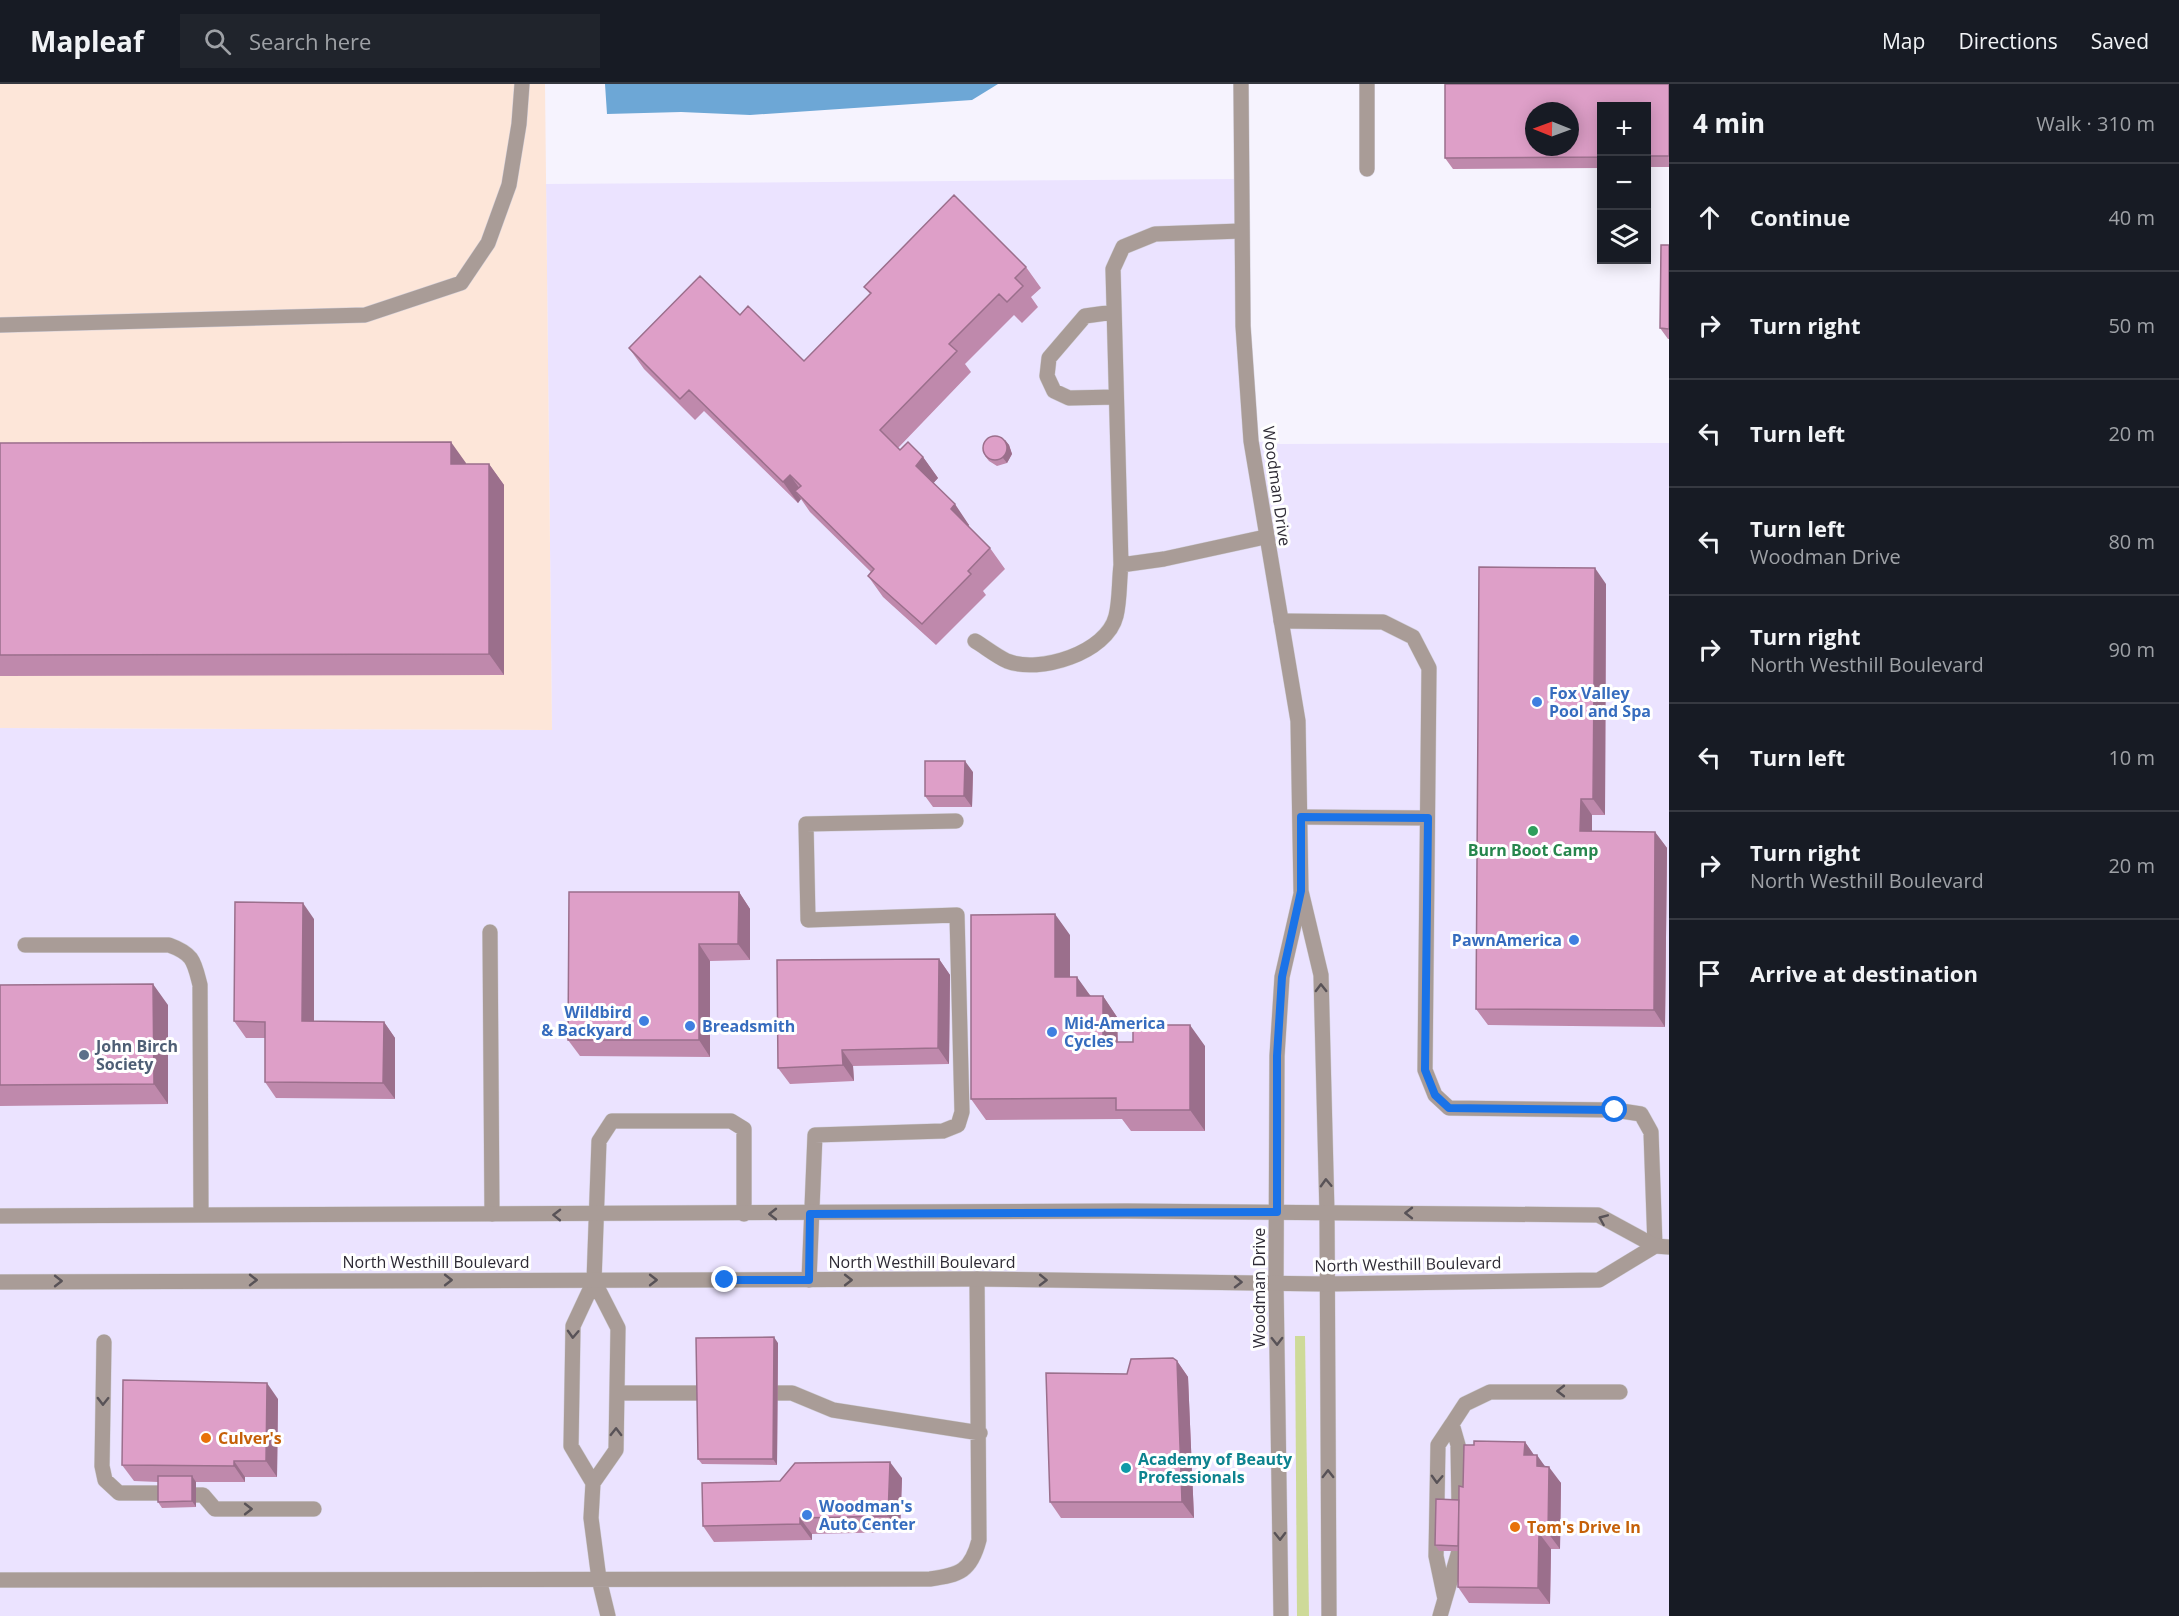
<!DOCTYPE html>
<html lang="en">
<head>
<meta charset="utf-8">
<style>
	body { margin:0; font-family:"Open Sans",sans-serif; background:#20242c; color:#f1f3f6 }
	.controls { position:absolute; right:18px; top:18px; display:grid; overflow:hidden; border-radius:0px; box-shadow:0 3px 15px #0003 }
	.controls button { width:54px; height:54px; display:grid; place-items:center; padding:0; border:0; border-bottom:2px solid #363941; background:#171b24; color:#f1f3f6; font:30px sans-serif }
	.compass { position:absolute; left:1525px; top:18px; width:54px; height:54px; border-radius:50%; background:#171b24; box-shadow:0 3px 15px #0003; rotate:271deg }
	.stop { position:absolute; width:18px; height:18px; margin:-14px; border:4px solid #1a73e8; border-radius:50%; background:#fff }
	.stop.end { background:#1a73e8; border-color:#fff; box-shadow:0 2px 6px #0008 }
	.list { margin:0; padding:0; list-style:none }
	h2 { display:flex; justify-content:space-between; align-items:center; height:78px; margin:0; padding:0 24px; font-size:26px }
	h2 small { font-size:20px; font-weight:400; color:#9ea1a6 }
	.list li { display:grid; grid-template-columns:39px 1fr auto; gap:18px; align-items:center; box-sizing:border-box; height:108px; padding:0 24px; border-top:2px solid #363941 }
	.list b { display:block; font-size:22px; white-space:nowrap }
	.list p { margin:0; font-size:20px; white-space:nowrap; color:#9ea1a6 }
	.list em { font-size:20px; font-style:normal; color:#9ea1a6 }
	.icon { flex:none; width:33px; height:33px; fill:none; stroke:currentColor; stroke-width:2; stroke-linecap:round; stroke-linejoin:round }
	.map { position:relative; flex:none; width:1669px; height:1532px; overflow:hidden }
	header { display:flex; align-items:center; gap:36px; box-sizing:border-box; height:84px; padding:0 30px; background:#171b24; border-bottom:2px solid #363941 }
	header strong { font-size:28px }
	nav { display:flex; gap:33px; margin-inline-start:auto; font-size:21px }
	.search { width:420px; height:54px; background:#20242c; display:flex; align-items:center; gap:15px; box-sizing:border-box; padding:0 21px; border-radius:0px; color:#9ea1a6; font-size:22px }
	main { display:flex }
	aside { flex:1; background:#171b24 }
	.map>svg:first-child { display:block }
	.built { fill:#ebe3ff }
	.industrial { fill:#fde6d9 }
	.green { fill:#ceda99 }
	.water { fill:#6da7d6 }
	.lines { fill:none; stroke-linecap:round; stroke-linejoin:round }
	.service-casing { stroke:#d2cfda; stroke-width:16 }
	.minor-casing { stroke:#d2cfda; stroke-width:16 }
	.tertiary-casing { stroke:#d2cfda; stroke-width:16 }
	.service { stroke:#a99c97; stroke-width:15 }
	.minor { stroke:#a99c97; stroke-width:15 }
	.tertiary { stroke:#a99c97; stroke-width:15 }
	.wall { fill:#bf89ac }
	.shaded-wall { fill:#9b6f8c }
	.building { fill:#de9fc8; stroke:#9b6f8c; stroke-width:1.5; fill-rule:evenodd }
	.oneway { stroke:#585257 }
	.route { stroke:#1a73e8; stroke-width:8 }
	.shop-dot { fill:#3f7fe0; stroke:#fff; stroke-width:2 }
	.leisure-dot { fill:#2e9e5b; stroke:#fff; stroke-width:2 }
	.service-dot { fill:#5c6f8a; stroke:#fff; stroke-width:2 }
	.food-dot { fill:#e8710a; stroke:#fff; stroke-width:2 }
	.culture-dot { fill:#0f9aa8; stroke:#fff; stroke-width:2 }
	.labels { text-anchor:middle; stroke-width:6; stroke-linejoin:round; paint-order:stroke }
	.street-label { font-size:16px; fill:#2d2a34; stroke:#fff }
	.shop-label { font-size:16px; font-weight:bold; fill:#366cbe; stroke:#fff; text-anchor:start }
	.leisure-label { font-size:16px; font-weight:bold; fill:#27864d; stroke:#fff }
	.service-label { font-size:16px; font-weight:bold; fill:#4e5e75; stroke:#fff; text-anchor:start }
	.food-label { font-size:16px; font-weight:bold; fill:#c56008; stroke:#fff; text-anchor:start }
	.culture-label { font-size:16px; font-weight:bold; fill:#0d838f; stroke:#fff; text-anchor:start }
</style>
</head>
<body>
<header>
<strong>Mapleaf</strong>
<div class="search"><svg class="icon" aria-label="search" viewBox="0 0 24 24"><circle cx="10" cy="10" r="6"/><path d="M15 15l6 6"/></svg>Search here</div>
<nav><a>Map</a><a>Directions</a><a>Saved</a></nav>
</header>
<main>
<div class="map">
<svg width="1669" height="1532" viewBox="0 0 1669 1532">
	<rect width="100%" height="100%" fill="#f6f3fe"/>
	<path class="built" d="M1241,95l10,262 29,3 389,-1v1173h-1669v-888l552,2 -6,-546z"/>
	<path class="industrial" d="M0,0h545l7,646 -552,-2z"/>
	<path class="green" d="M1295,1252h10l4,280h-12z"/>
	<path class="water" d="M605,0h393l-26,16 -222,15 -69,-3 -74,2z"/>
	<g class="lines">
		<g class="service-casing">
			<path id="service" d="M1367,85v-85
				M1241,147l-86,3 -32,13 -10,22 8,296 43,-6 101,-22
				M1114,228l-29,4 -36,42 -2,18 7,15 15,7 47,-1
				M0,241l365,-10 96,-32 27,-40 21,-58 10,-61 3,-40
				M1281,537l102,1 30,15 16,31 -4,402 10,25 14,13 166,2 26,4 10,18 4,114
				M975,557c10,6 21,15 32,20 32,13 100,-8 109,-45 4,-16 3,-35 5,-51
				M1301,733l126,1
				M490,848l2,282
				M25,861h144c25,9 25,17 31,40l1,229
				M809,1196l6,-145 128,-4 15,-6 4,-13 -5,-197 -149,5 -2,-96 150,-3
				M594,1197l24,47 -2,122 -23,33 -2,35 8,61 9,37
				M104,1258l-2,124 3,14 14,13h43
				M617,1309h84
				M778,1309h14l41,17 147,23
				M593,1399l-22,-37 2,-120 21,-45 5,-140 13,-20h119l13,8v85
				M196,1411h7l12,14h99
				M1459,1421l-1,-60 -6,-21 13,-20 25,-12h130
				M0,1496l930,-1c30,-4 41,-8 49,-39l-2,-261
				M1445,1515l-9,-43 2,-111 14,-21
				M1440,1532l19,-65v-13"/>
		</g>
		<g class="minor-casing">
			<path id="minor" d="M1241,0l2,242 8,115 47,280 3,170 20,84 6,238 2,403
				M1281,1532l-5,-333 1,-227 5,-79 19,-83"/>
		</g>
		<g class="tertiary-casing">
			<path id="tertiary" d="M0,1132l1127,-5 471,4 57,31 14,1
				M0,1198l977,-3 349,5 273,-4 56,-34"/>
		</g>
		<use href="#service" class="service"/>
		<use href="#minor" class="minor"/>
		<use href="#tertiary" class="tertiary"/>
	</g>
	<path class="wall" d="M1669,0v83h-22v-61h-45v62l-149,1 -8,-11z
		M1669,161v94h-1l-8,-11z
		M1026,183l15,21 -10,9 7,10 -16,16 -8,-8 -49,49 6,8 -73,76 2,2 23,7 15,21 -5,5 36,42 -1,1 22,22 15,21 -22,22 3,4 -50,50 -53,-48 -15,-21 3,-4 -61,-60 -9,-13 -3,4 -94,-92 -9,9 -51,-51 -15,-21 111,-33 64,46 66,-67 -6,-7z
		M1005,356l4,5 3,9 -5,9 -10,3 -8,-5 -4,-5z
		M0,359l466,20v1h23l15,21v190l-504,1z
		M1606,500l-1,231h-13v16l63,1 12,16 -2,179 -177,-2 -12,-16z
		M973,688l-1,35h-39l-8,-11z
		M739,808l11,17v51l-40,1v96l-130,-1 -12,-16z
		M314,835v102l70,1 11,16v61l-119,-1 -11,-16v-44h-19l-12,-17z
		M1070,851v42l21,19h12l14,21 1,25 87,4v85h-74l-9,-12 -136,1 -15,-21z
		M939,875l11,16 -1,89 -96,2 1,15 -64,3 -12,-16z
		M0,901l168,20v99l-168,2z
		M778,1259l-1,122 -75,-1 -4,-5z
		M1177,1277l11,16 6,141h-133l-11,-16 77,-128z
		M278,1315l-1,78h-32v5h-49v25l-34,1 -4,-6v-20l-24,-1 -12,-16z
		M1525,1358l9,13 27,28 -1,66h-9l-1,55 -81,-1 -11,-16v-36h-19l-4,-6 24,-45 4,-13 11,-42z
		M902,1394l-2,54 -88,2v6l-98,2 -11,-16z"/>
	<path class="shaded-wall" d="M1005,356l4,5 3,9 -5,9 -4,-5z
		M451,358l15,21v22l-15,-21z
		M923,373l15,21 -8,9 -14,-21z
		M489,380l15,21v190l-15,-21z
		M790,391l15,21 -10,-5 6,8 -3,4 -15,-21z
		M955,420l14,21 -4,5 -14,-21z
		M1595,484l11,16 -1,231 -12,-16z
		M965,677l8,11 -1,35 -8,-11z
		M1581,715l11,16v32l-12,-16z
		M1655,748l12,16 -2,179 -11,-17z
		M739,808l11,17v51l-12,-16z
		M303,819l11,16v119l-12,-17z
		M1055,830l15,21v63l-15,-21z
		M699,860l11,17v96l-11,-17z
		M939,875l11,16 -1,89 -11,-16z
		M1077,893l15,21 -15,-2z
		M153,900l15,21v99l-14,-20z
		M1103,912l14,21 1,46 -15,-21z
		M384,938l11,16v61l-12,-16z
		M1190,941l15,21v85l-15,-21z
		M842,966l11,16 1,15 -11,-16z
		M774,1253l4,6 -1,122 -4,-6z
		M1177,1277l11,16 6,141 -12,-16z
		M267,1299l11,16 -1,78 -11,-16z
		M1525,1358l11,16 -12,-3z
		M1537,1371l12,17 -12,-6z
		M234,1377l11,16v5l-11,-16z
		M890,1378l12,16 -2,54 -12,-16z
		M1549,1383l12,16 -1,66 -12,-16z
		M192,1392l4,6v25l-4,-6z
		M800,1434l12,16v6l-12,-16z
		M1539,1449l12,16 -1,55 -12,-16z"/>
	<path class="building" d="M1445,0h224v72h-22v-50h-45v51l-157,1zM1534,27h36v36h-36z
		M954,111l72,72 -11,11 8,8 -16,16 -8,-8 -50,50 8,7 -77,79 20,20 8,-8 15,15 -7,9 39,38 -4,5 39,39 -22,23 3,3 -49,50 -54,-48 6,-7 -79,-78 6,-5 -11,-11 -7,7 -94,-92 -9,9 -51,-51 71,-72 40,39 8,-9 56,55 67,-68 -7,-6z
		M1661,161h8v84l-9,-1z
		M983 364a12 12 0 1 1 24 0a12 12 0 1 1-24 0Z
		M451,358v22h38v190l-489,1v-212z
		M1479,483l116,1 -2,231h-12l-1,32 75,1 -1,178 -178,-1z
		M925,677h40l-1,35h-39z
		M569,808h170l-1,52h-39v96h-131z
		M235,818l68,1 -1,118 82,1 -1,61 -118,-1v-60l-31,-1z
		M1055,830v63h22v19h26v46h30v-17h57v85h-74v-12l-145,1v-184z
		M939,875l-1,89 -96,2 1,15 -65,3 -1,-108z
		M153,900l1,100 -154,1v-100z
		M774,1253l-1,122h-75l-2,-121z
		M1173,1274l4,3 5,141h-132l-4,-129 81,1 4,-15z
		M123,1296l144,3 -1,78h-32v5l-112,-1z
		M1474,1357l51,1 -1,13h13v11l12,1 -1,66h-9l-1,55 -80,-1 1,-101 4,1 1,-42h10z
		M890,1378l-2,54 -88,2v6l-97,2 -1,-43 78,-2 15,-18z
		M158,1392h34v25l-34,1z
		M1436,1415l23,1 -1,46 -23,-1z"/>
	<defs><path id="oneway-chevron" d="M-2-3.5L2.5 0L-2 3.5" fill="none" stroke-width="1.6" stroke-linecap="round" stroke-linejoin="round" transform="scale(1.5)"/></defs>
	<g class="oneway">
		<use href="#oneway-chevron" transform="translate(1321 904) rotate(-91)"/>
		<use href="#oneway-chevron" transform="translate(1326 1099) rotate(-92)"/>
		<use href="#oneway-chevron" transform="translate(1409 1129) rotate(-180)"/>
		<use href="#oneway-chevron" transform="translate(773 1130) rotate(180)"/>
		<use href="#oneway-chevron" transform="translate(557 1131) rotate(-179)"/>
		<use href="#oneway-chevron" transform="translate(1603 1135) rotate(-157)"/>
		<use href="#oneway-chevron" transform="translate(253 1196)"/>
		<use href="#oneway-chevron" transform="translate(448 1196)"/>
		<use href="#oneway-chevron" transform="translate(653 1196)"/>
		<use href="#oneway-chevron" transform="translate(848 1196)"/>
		<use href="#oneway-chevron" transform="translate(1043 1196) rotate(1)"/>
		<use href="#oneway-chevron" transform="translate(58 1197)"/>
		<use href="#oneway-chevron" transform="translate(1238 1198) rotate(1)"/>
		<use href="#oneway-chevron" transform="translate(573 1250) rotate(93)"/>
		<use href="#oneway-chevron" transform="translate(1277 1257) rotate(89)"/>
		<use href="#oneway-chevron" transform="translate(1561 1307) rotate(180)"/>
		<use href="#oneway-chevron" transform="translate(103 1317) rotate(91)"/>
		<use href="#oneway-chevron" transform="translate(616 1348) rotate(-89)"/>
		<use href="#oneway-chevron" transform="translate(1328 1390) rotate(-90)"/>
		<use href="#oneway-chevron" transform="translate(1437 1395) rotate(92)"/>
		<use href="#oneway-chevron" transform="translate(248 1425)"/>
		<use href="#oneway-chevron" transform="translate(1280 1452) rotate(89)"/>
	</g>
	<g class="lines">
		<path class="route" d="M725,1196h84l1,-66 467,-2v-156l5,-79 19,-86v-74l127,1 -3,252 10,25 14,13 166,2"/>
	</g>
	<g class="shop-dot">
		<circle cx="1537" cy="618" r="6"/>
		<circle cx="1574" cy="856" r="6"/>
		<circle cx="644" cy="937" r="6"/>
		<circle cx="690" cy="942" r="6"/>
		<circle cx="1052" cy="948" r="6"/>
		<circle cx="807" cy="1431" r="6"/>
	</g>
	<circle class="leisure-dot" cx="1533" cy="747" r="6"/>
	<circle class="service-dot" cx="84" cy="971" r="6"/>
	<g class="food-dot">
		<circle cx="206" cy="1354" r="6"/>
		<circle cx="1515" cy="1443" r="6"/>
	</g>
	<circle class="culture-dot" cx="1126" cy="1384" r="6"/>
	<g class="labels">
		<g class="street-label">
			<text transform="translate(1277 402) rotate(82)" y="6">Woodman Drive</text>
			<text x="436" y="1184">North Westhill Boulevard</text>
			<text x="922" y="1184">North Westhill Boulevard</text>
			<text transform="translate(1408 1180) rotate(-1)" y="6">North Westhill Boulevard</text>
			<text transform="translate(1259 1204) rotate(-90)" y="6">Woodman Drive</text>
		</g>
		<g class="shop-label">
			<text x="1549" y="615">Fox Valley<tspan x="1549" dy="18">Pool and Spa</tspan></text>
			<text x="1562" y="862" text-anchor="end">PawnAmerica</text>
			<text x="632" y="934" text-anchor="end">Wildbird<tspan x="632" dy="18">&amp; Backyard</tspan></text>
			<text x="1064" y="945">Mid-America<tspan x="1064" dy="18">Cycles</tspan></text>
			<text x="702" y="948">Breadsmith</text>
			<text x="819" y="1428">Woodman's<tspan x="819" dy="18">Auto Center</tspan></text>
		</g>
		<g class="leisure-label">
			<text x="1533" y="772">Burn Boot Camp</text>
		</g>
		<g class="service-label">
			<text x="96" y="968">John Birch<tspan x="96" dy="18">Society</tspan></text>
		</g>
		<g class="food-label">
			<text x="218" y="1360">Culver's</text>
			<text x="1527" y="1449">Tom's Drive In</text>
		</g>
		<g class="culture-label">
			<text x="1138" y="1381">Academy of Beauty<tspan x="1138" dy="18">Professionals</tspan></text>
		</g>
	</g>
</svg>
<div class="controls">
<button>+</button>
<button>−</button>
<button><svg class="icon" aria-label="layers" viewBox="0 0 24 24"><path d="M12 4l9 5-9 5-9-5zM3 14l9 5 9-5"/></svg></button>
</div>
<svg class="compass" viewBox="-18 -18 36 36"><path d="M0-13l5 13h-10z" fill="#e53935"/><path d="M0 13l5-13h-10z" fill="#9ea1a6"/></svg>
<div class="stop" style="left:1615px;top:1026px"></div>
<div class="stop end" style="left:725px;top:1196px"></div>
</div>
<aside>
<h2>4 min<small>Walk · 310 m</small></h2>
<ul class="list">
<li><svg class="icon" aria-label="ahead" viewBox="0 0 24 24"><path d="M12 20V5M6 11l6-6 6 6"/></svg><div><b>Continue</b></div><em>40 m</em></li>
<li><svg class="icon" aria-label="right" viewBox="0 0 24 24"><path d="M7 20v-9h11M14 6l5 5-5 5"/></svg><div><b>Turn right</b></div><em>50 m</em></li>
<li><svg class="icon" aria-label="left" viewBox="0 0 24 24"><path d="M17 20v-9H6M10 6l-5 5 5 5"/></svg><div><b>Turn left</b></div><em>20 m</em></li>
<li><svg class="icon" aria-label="left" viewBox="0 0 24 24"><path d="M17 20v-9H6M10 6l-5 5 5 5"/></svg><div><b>Turn left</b><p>Woodman Drive</p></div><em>80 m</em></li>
<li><svg class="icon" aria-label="right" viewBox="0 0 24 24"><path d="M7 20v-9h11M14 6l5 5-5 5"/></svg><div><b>Turn right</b><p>North Westhill Boulevard</p></div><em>90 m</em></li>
<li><svg class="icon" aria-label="left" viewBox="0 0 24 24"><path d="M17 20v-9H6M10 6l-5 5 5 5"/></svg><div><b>Turn left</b></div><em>10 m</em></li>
<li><svg class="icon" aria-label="right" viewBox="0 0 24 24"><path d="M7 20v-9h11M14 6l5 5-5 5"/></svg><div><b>Turn right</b><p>North Westhill Boulevard</p></div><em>20 m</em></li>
<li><svg class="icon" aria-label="arrive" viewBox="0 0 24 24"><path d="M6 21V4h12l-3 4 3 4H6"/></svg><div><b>Arrive at destination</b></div></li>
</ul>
</aside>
</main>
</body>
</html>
